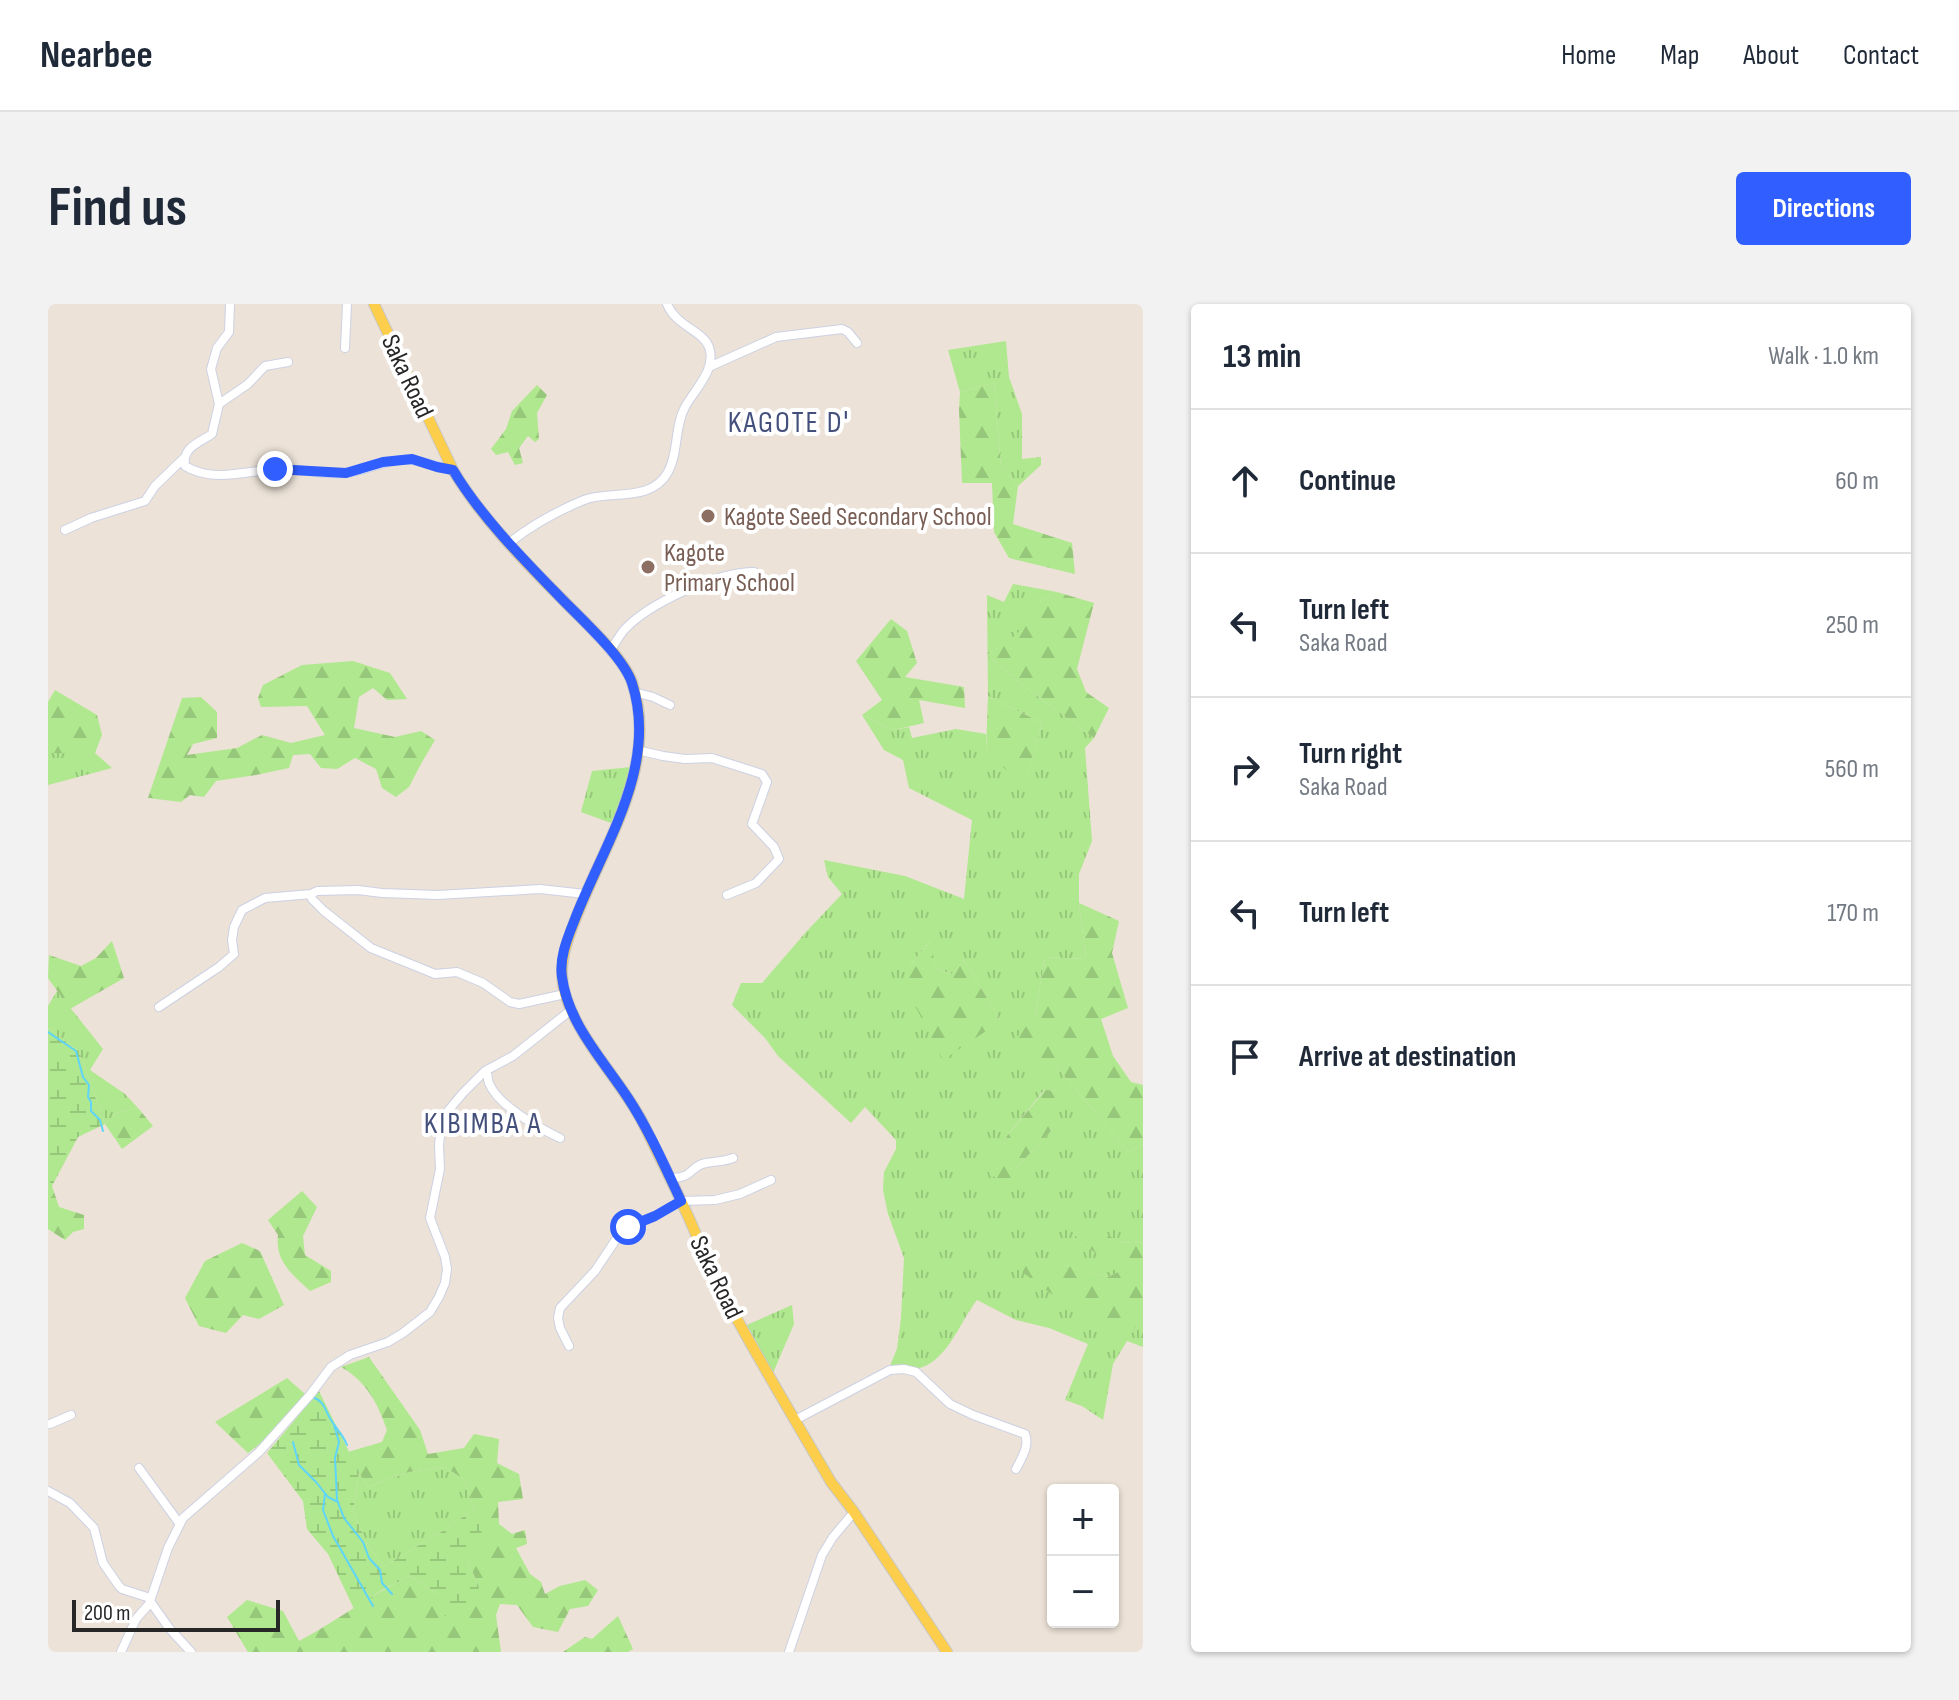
<!DOCTYPE html>
<html lang="en">
<head>
<meta charset="utf-8">
<style>
	body { margin:0; font-family:"Sofia Sans Condensed",sans-serif; background:#f2f2f3; color:#1f2937 }
	.controls { position:absolute; right:24px; bottom:24px; display:grid; overflow:hidden; border-radius:8px; box-shadow:0 2px 6px #0004 }
	.controls button { width:72px; height:72px; display:grid; place-items:center; padding:0; border:0; border-bottom:2px solid #e0e1e3; background:#fff; color:#1f2937; font:40px sans-serif }
	.scale { position:absolute; left:24px; bottom:20px; width:208px; box-sizing:border-box; padding-left:8px; border:4px solid #272727; border-top:0; font-size:22px; line-height:28px; white-space:nowrap; color:#272727; -webkit-text-stroke:6px #fff; paint-order:stroke }
	.stop { position:absolute; width:24px; height:24px; margin:-18px; border:6px solid #315eff; border-radius:50%; background:#fff }
	.stop.end { background:#315eff; border-color:#fff; box-shadow:0 2px 8px #0008 }
	.list { margin:0; padding:0; list-style:none }
	h2 { display:flex; justify-content:space-between; align-items:center; height:104px; margin:0; padding:0 32px; font-size:34px }
	h2 small { font-size:26px; font-weight:400; color:#747a83 }
	.list li { display:grid; grid-template-columns:52px 1fr auto; gap:24px; align-items:center; box-sizing:border-box; height:144px; padding:0 32px; border-top:2px solid #e0e1e3 }
	.list b { display:block; font-size:30px; white-space:nowrap }
	.list p { margin:0; font-size:26px; white-space:nowrap; color:#747a83 }
	.list em { font-size:26px; font-style:normal; color:#747a83 }
	.icon { flex:none; width:44px; height:44px; fill:none; stroke:currentColor; stroke-width:2; stroke-linecap:round; stroke-linejoin:round }
	.map { position:relative; flex:none; width:1095px; height:1348px; overflow:hidden; border-radius:8px }
	header { display:flex; align-items:center; gap:48px; box-sizing:border-box; height:112px; padding:0 40px; background:#fff; border-bottom:2px solid #e0e1e3 }
	header strong { font-size:38px }
	nav { display:flex; gap:44px; margin-inline-start:auto; font-size:28px }
	.intro { display:flex; align-items:center; justify-content:space-between; box-sizing:border-box; height:192px; padding:0 48px }
	h1 { margin:0; font-size:56px }
	.button { padding:20px 36px; border-radius:8px; background:#315eff; color:#fff; font-size:28px; font-weight:700 }
	main { display:flex; gap:48px; padding:0 48px }
	aside { flex:1; background:#fff; border-radius:8px; box-shadow:0 2px 6px #0004 }
	.map>svg:first-child { display:block }
	.grass { fill:url(#grass-tufts); fill-rule:evenodd }
	.forest { fill:url(#forest-firs) }
	.wetland { fill:url(#wetland-marsh) }
	.lines { fill:none; stroke-linecap:round; stroke-linejoin:round }
	.stream { stroke:#5fd5f9; stroke-width:2 }
	.minor-casing { stroke:#ccd1e3; stroke-width:10 }
	.major-casing { stroke:#c7c7c7; stroke-width:12 }
	.minor { stroke:#fff; stroke-width:8 }
	.major { stroke:#fdce4b; stroke-width:10 }
	.route { stroke:#315eff; stroke-width:10 }
	.education-dot { fill:#8d6e63; stroke:#fff; stroke-width:3 }
	.labels { text-anchor:middle; stroke-width:8; stroke-linejoin:round; paint-order:stroke }
	.street-label { font-size:26px; fill:#272727; stroke:#fff }
	.education-label { font-size:26px; fill:#785e54; stroke:#fff; text-anchor:start }
	.quarter-label { font-size:30px; letter-spacing:2px; fill:#44507c; stroke:#fff }
</style>
</head>
<body>
<header>
<strong>Nearbee</strong>
<nav><a>Home</a><a>Map</a><a>About</a><a>Contact</a></nav>
</header>
<div class="intro"><h1>Find us</h1><a class="button">Directions</a></div>
<main>
<div class="map">
<svg width="1095" height="1348" viewBox="0 0 1095 1348">
	<defs>
		<pattern id="grass-tufts" width="24" height="20" patternUnits="userSpaceOnUse" patternTransform="scale(2)"><rect width="24" height="20" fill="#afe88e"/><path d="M3 7l-1-3M5 7V3M7 7l1-3M15 17l-1-3M17 17v-4M19 17l1-3" fill="none" stroke="#97c77a"/></pattern>
		<pattern id="forest-firs" width="22" height="20" patternUnits="userSpaceOnUse" patternTransform="scale(2)"><rect width="22" height="20" fill="#afe88e"/><path d="M5 1l3.5 6h-7zM16 11l3.5 6h-7z" fill="#97c77a"/></pattern>
		<pattern id="wetland-marsh" width="20" height="14" patternUnits="userSpaceOnUse" patternTransform="scale(2)"><rect width="20" height="14" fill="#afe88e"/><path d="M1 5h8M5 5V1M11 12h8M15 12V8" fill="none" stroke="#97c77a"/></pattern>
	</defs>
	<rect width="100%" height="100%" fill="#ece2d7"/>
	<path class="grass" d="M958,37l3,36 13,37v45l19,-2v8l-23,21 -17,-20 -7,-83 -34,9 -12,-42z
		M965,280l44,8 -15,8 -25,35 -30,20 33,28 74,55 -9,10 7,93 -13,33v29l7,56 -41,-2 -10,59 20,49 73,86 15,-6v96l-22,2 -38,-22 -9,18 49,31 -15,7 -97,-26 121,82 11,-17v31l-16,-6 -14,23 -10,56 -21,-14 -17,-6 23,-56 -39,-16 -33,-8 -39,-20c-18,23 -31,65 -62,69 -8,1 -18,-1 -26,-1l8,-19 4,-31 3,-60 -16,-44 -5,-24 1,-18 12,-23v-9l-31,-33 -14,16 -73,-67 -13,-18 -33,-33 9,-22h21l44,-51 36,-38 -14,-17 -4,-17 81,16 59,23 8,-79 -63,-32 -6,-28 -19,-10 -22,-35 31,15 16,-3 3,11 44,-9 30,5v16l38,37 18,-64 -54,-27 -1,-101 17,7zM882,637l5,27 17,6 12,-14 37,61 -92,-54zM996,786l17,1 -10,40 -34,36 22,18 -49,-10 17,-39z
		M0,449h47l17,15 -64,17z
		M583,463l-4,19 -16,37 -30,-11 11,-41z
		M9,687l46,58 -13,21 35,24 13,14 -21,5 -12,11 -26,-73 -31,-23v-22z
		M744,1001l2,19 -21,49 -26,-48z
		M397,1163l20,13 9,29 -30,21 -61,37 -17,-26 -13,-29 6,-40 8,15 42,-15z"/>
	<path class="forest" d="M946,79l7,83 17,20 -5,38 59,19 3,31 -66,-16 -15,-26 -2,-49h-30l-3,-73 1,-18z
		M489,81l10,10 -10,18 2,26 -4,3 -7,-6 -9,12 4,15 -8,2 -7,-13 -12,3 -5,-6 15,-20 6,-18z
		M1009,288l37,11 -17,66 9,23 23,16 -15,30 -74,-55 -33,-28 29,-20 26,-35z
		M843,315l16,12 10,32 -12,14 59,10 1,21 -46,-8 5,23 -31,7 -31,-15 20,-15 -26,-39z
		M305,357l37,12 17,26 -20,1 -14,-12 -14,9 -5,31 41,9 26,-6 14,9 -13,22 -13,25 -13,10 -14,-9 -6,-19 -21,-11 -18,11 -16,-1 -11,-14 -17,1 -4,13 -33,7 -40,6 -12,16 -14,-2 -9,7 -33,-4 34,-100 19,-1 16,15v26l-24,6 -6,11 50,-7 25,-13 29,8 34,-8 -18,-29 -46,1 -3,-9 5,-13 39,-20z
		M7,386l42,25 5,20 -7,18h-47v-51z
		M940,392l54,27 -18,65 -38,-38z
		M1031,599l40,18 -7,32 16,55 -27,11 12,37 18,26 12,3v60l-15,6 -73,-86 -21,2 -25,-21 26,-30 10,-59 41,2z
		M883,636l4,28 17,6 12,-14 37,61 -58,39 -36,-70 2,-23z
		M64,637l12,37 -54,31 -22,-31 1,-23 32,11 15,-8z
		M997,786l17,1 -11,40 -34,36 23,18 -19,1 -32,-11 18,-39z
		M90,804l15,18 -31,23 -17,-25 12,-11z
		M0,882h4l7,21 25,8v14l-11,3 -8,8 -17,-11z
		M254,887l15,16 -14,29 2,19 26,16v11l-21,9c-18,-17 -35,-29 -32,-56l-10,-15z
		M1035,916l38,23 22,-2v75l-11,17 -43,-16 -40,-25 -28,-21 -11,-21 98,27 14,-7 -48,-31z
		M194,939l18,8 24,54 -25,14 -16,-4 -17,18 -27,-7 -14,-28 20,-37z
		M321,1053l51,73 8,24 36,-6 10,-14 25,5 -2,24 22,11 4,25 -25,3 1,22 13,10 13,-4 2,14 -11,4 14,26 11,8 4,12 15,-8 25,-6 13,10 -10,16 -18,3 -12,23 -25,-5 -16,-22 -17,-1 -4,11 5,37h-253l-21,-35 20,-17 36,11 16,30c38,-20 72,-47 111,-65l31,20 38,-9 -13,-30 18,-15 -19,-62 -20,-13 -36,5 -42,15 -19,-35 34,-10 5,-12c-10,-28 -20,-48 -46,-63z
		M239,1074l18,16 -44,49 -13,10 -33,-31z
		M570,1312l15,33 -5,3h-65l22,-15 7,2z"/>
	<path class="wetland" d="M0,724l31,23 26,73 -27,13 -26,49h-4z
		M271,1087l40,81 -6,40 13,29 17,26 61,-37 30,-21 11,34 -19,14 13,30 -9,27 -25,2 -4,-20 -31,-20 -28,14 -28,19 -26,-55 -21,-25 -4,-28 -36,-48z"/>
	<g class="lines">
		<path class="stream" d="M0,728l28,19 7,26 6,8 -1,12 3,5v9l9,9 3,11
			M264,1093c14,4 13,16 21,26 6,9 10,12 14,22
			M286,1121l5,17 -4,16 2,42 7,18 19,24 6,16 11,12 2,13 10,11
			M245,1138l6,23 17,17 12,15 10,5
			M277,1190l-2,16 10,26 40,70"/>
		<g class="minor-casing">
			<path id="minor" d="M297,44l2,-44
				M240,58l-23,4 -17,18 -29,20 -7,30c-13,9 -30,13 -27,32 28,17 61,5 91,3 23,-1 45,6 68,4 23,-2 44,-15 67,-13 13,1 28,8 42,10
				M661,63l67,-30 66,-8 6,3 9,11
				M171,100l-8,-35 6,-21 12,-16 1,-28
				M17,226l26,-12 54,-17 10,-15 29,-28
				M461,239c23,-18 48,-32 75,-43 26,-10 67,3 84,-28 11,-20 6,-45 17,-65 10,-18 32,-38 24,-60 -7,-17 -33,-21 -42,-43
				M562,347c5,-7 9,-15 14,-21 25,-27 93,-58 130,-58
				M586,388l19,5 17,8
				M589,446l26,6 22,3 27,-1 50,16 5,8 -15,42 22,23 5,12 -23,24 -29,12
				M517,690l-46,10 -9,-2 -27,-19 -26,-11 -22,2 -64,-26 -47,-37 -12,-12 -1,-5 6,-3 41,-1 24,3 56,2 102,-6 45,5
				M111,703l60,-40 15,-13 -2,-14 2,-13 8,-17 23,-12 46,-4
				M439,766c0,2 1,11 2,13 9,23 50,45 71,55
				M621,874c25,1 20,-12 37,-15 10,-2 17,-1 27,-5
				M521,1042l-9,-18 -2,-10 2,-10 35,-37 24,-36 9,-8 27,-11 26,-15 34,-1 25,-6 31,-14
				M747,1116l95,-50 14,-1 12,3 34,32 23,11 52,19c5,12 -4,25 -9,35
				M2,1120l21,-9
				M91,1164l40,55
				M0,1187l22,12 24,25 9,35 16,23 3,3 28,9
				M73,1348l15,-33 14,-16
				M143,1348l-22,-24 -19,-27 18,-53 15,-30 76,-66 51,-57 21,-28 19,-12 38,-13 15,-9 27,-21 9,-15 6,-14 2,-14 -2,-12 -15,-39 10,-49 -1,-24 3,-27 21,-25 22,-22 28,-15 58,-46
				M741,1348l33,-97 11,-18 21,-25"/>
		</g>
		<g class="major-casing">
			<path id="major" d="M326,0l79,166c27,46 71,91 109,129 20,21 61,57 70,83 28,83 -28,162 -56,236 -10,25 -19,49 -11,76 15,48 55,85 78,129 15,31 31,62 45,93 11,24 20,49 32,72 35,66 74,130 111,194l23,30 93,140"/>
		</g>
		<use href="#minor" class="minor"/>
		<use href="#major" class="major"/>
	</g>
	<g class="lines">
		<path class="route" d="M227,165l71,4 37,-11 29,-3 25,8 16,3c26,44 69,88 105,125 20,21 65,61 74,88 27,83 -28,161 -57,236 -7,18 -16,38 -13,58 6,47 42,84 66,121 21,32 37,69 53,103l-26,15 -27,11"/>
	</g>
	<g class="education-dot">
		<circle cx="660" cy="212" r="8"/>
		<circle cx="600" cy="263" r="8"/>
	</g>
	<g class="labels">
		<g class="street-label">
			<text transform="translate(360 72) rotate(65)" y="9">Saka Road</text>
			<text transform="translate(669 973) rotate(64)" y="9">Saka Road</text>
		</g>
		<g class="education-label">
			<text x="676" y="221">Kagote Seed Secondary School</text>
			<text x="616" y="257">Kagote<tspan x="616" dy="30">Primary School</tspan></text>
		</g>
		<g class="quarter-label">
			<text x="741" y="128">KAGOTE D'</text>
			<text x="435" y="829">KIBIMBA A</text>
		</g>
	</g>
</svg>
<div class="controls">
<button>+</button>
<button>−</button>
</div>
<div class="scale">200 m</div>
<div class="stop" style="left:580px;top:923px"></div>
<div class="stop end" style="left:227px;top:165px"></div>
</div>
<aside>
<h2>13 min<small>Walk · 1.0 km</small></h2>
<ul class="list">
<li><svg class="icon" aria-label="ahead" viewBox="0 0 24 24"><path d="M12 20V5M6 11l6-6 6 6"/></svg><div><b>Continue</b></div><em>60 m</em></li>
<li><svg class="icon" aria-label="left" viewBox="0 0 24 24"><path d="M17 20v-9H6M10 6l-5 5 5 5"/></svg><div><b>Turn left</b><p>Saka Road</p></div><em>250 m</em></li>
<li><svg class="icon" aria-label="right" viewBox="0 0 24 24"><path d="M7 20v-9h11M14 6l5 5-5 5"/></svg><div><b>Turn right</b><p>Saka Road</p></div><em>560 m</em></li>
<li><svg class="icon" aria-label="left" viewBox="0 0 24 24"><path d="M17 20v-9H6M10 6l-5 5 5 5"/></svg><div><b>Turn left</b></div><em>170 m</em></li>
<li><svg class="icon" aria-label="arrive" viewBox="0 0 24 24"><path d="M6 21V4h12l-3 4 3 4H6"/></svg><div><b>Arrive at destination</b></div></li>
</ul>
</aside>
</main>
</body>
</html>
